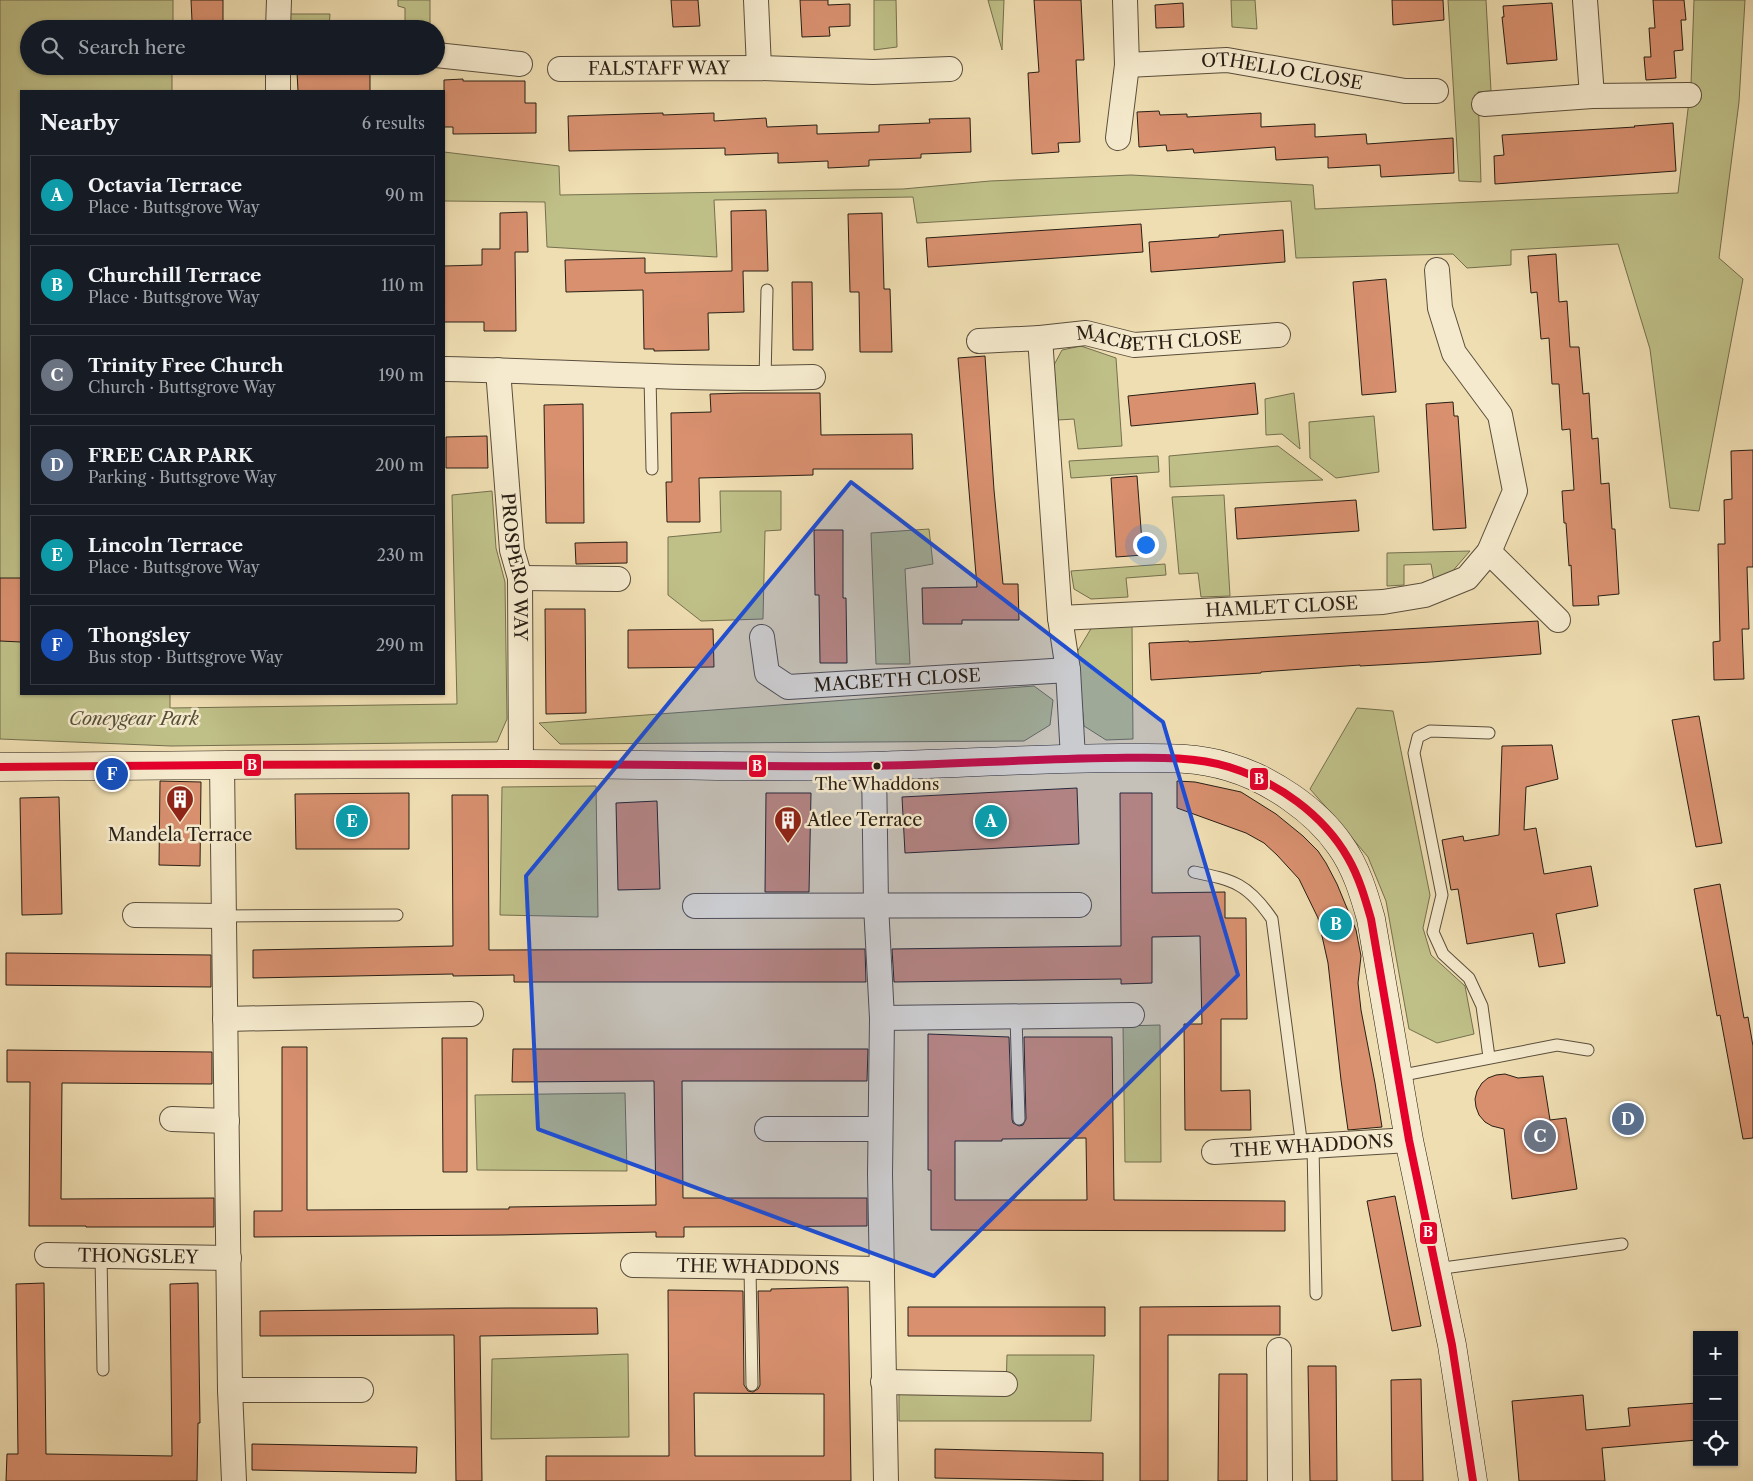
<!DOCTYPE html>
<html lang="en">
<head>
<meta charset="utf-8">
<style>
	body { margin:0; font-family:"Libre Caslon Text",serif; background:#20242c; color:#f1f3f6 }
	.controls { position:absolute; right:15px; bottom:15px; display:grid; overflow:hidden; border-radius:0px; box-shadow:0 1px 4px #0004 }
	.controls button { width:45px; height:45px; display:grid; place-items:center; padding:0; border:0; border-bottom:1px solid #363941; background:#171b24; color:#f1f3f6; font:25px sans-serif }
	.you { position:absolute; left:1145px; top:544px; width:18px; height:18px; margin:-12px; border:4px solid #fff; border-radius:50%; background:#1a73e8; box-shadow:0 0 0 8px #1a73e833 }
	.badge { display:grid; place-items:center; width:32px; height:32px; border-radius:50%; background:#8c9099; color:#fff; font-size:16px; font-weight:700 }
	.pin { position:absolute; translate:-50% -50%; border:2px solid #fff; box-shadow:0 1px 5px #0006 }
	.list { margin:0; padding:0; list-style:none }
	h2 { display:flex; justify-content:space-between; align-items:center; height:65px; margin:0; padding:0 20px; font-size:21px }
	h2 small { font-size:16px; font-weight:400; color:#9ea1a6 }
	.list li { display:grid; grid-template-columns:32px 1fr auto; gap:15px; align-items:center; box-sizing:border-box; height:80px; margin:0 10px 10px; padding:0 10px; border:1px solid #363941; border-radius:0px }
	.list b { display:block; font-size:19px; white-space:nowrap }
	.list p { margin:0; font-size:16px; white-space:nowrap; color:#9ea1a6 }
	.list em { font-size:16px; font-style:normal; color:#9ea1a6 }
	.icon { flex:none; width:28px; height:28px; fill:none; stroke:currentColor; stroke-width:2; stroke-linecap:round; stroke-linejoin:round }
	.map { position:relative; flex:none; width:1753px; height:1481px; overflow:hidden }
	.search { position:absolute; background:#171b24; box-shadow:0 1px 4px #0004; left:20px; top:20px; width:425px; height:55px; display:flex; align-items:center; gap:12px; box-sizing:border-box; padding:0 18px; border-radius:28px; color:#9ea1a6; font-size:19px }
	.panel { position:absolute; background:#171b24; box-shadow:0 1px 4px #0004; left:20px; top:90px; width:425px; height:605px; border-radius:0px }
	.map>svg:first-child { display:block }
	.green { fill:#bfc088; stroke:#746f4e }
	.building { fill:#d8906f; stroke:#281e14; fill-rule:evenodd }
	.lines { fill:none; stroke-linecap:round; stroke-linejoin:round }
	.lane-casing { stroke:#5a4e3c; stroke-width:13 }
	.street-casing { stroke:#5a4e3c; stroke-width:26 }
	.secondary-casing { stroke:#281e14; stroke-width:29 }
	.lane { stroke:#f5eacd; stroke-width:11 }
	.street { stroke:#f5eacd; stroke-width:24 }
	.secondary { stroke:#f5eacd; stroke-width:28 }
	.bus-1-casing { stroke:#f5eacd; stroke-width:11 }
	.bus-1 { stroke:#e4002b; stroke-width:8 }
	.marked { fill:#1d4ed8; fill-opacity:0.2; stroke:#1d4ed8; stroke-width:4; stroke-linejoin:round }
	.bus-dot { fill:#281e14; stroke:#f5eacd; stroke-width:2 }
	.labels { text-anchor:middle; stroke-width:5; stroke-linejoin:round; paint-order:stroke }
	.bus-label { font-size:17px; fill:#281e14; stroke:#f5eacd }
	.street-label { font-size:18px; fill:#281e14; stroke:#f5eacd }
	.park-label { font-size:18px; font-style:italic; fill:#554f37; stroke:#f5eacd }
	.poi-label { font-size:18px; fill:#281e14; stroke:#f5eacd; text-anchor:start }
	.line-badge { stroke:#f5eacd; stroke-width:2 }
	.badge-label { font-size:14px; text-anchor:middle; font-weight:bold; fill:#fff }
</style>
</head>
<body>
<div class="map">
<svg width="1753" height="1481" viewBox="0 0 1753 1481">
	<rect width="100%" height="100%" fill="#efdeb2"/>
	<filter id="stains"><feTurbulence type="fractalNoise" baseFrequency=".004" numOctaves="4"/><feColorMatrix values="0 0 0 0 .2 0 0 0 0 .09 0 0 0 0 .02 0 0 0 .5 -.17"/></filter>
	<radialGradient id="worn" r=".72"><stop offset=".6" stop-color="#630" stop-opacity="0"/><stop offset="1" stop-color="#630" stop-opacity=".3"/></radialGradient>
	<path class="green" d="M0,0h173v29h-144v37h143v25h-151v603h149v14l287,-4 -5,-209 40,-4 4,57 9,34 2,137 -10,23 -326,4 -171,-7z
		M398,0h32v29h-25v-21l-7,-2z
		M874,0h22l1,47 -23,3z
		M988,0h16l-2,50z
		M1231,0h24l2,29 -25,-2z
		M1448,0h38l5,91 -13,1 3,90 -22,-1z
		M1694,0h51l-6,102 -20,156 24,21 -44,232 -29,-3 -20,-159 -32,-105 -107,6v15l-44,3 -14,-14 -157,4 -5,-57 -374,22 -4,-26 -199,3 3,57 -170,-10 -2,-45 -101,-1v-49l115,14 1,29 343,-6 87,-8 141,-6 182,10 2,24 363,-16 13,-109z
		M284,14h46l-1,15h-36l-5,-3z
		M1081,346l35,12 6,88 -44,3 -4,-30 -16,1 -4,-55 8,-15z
		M1294,393l6,56 -18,-15 -16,1 -1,-36z
		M1374,416l5,56 -43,6 -26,-20 -1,-36z
		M1278,446l45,34 -153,7 -1,-31z
		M1158,456l1,16 -88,6 -2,-17z
		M720,491h61v39l-16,1 -2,88 -62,2 -33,-26v-58l53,-5z
		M1224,495l6,101 -29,1 -3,-24 -19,1 -7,-77z
		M929,529l4,35 -28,5 5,95h-34l-5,-131z
		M1470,551l-20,23 -16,7 -3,-17 -27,1v20l-17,1v-33z
		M1165,564l1,11 -40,3 2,19 -37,2 -17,-10 -3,-18z
		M1132,624l1,115 -27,1 -22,-14 -7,-74 15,-25z
		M1034,686l19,14 -3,25 -26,16 -464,3 -21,-21z
		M1357,708l36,3 37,184 -7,33 8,27 34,31 9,48 -37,9 -28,-14 -23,-128 -18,-44 -36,-43 -22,-25z
		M596,786l2,131 -98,-2 2,-128z
		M1160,1025l1,137h-36l-2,-136z
		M625,1093l2,78 -150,-1 -2,-75z
		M628,1354l1,83 -138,2 1,-80z
		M1007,1355h87l-3,66h-192v-27l107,-3z"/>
	<path class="building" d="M191,0h32v21h-31z
		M671,0h27l2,26 -27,1z
		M800,0h28v5l22,-1v22l-21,1 1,9 -28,1z
		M1034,0h47l3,60h-8l4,82 -22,1 1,9 -27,2 -4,-81 11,-1z
		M1392,0h51l1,20 -51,5z
		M1653,0h31l2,20h-5l2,30 -9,1 2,27 -30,2 -2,-23h7l-2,-29h6z
		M1183,3l1,24 -28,1 -1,-23z
		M1552,3l5,57 -50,4 -5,-47h2l-1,-11z
		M370,70v21h-72l-1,-19z
		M463,79v2h62v22h11v30l-83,1v-7h-9v-47z
		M1159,111l1,4 27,-1v3l74,-4v14l54,-3v13l51,-3 1,10 86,-6 1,35 -73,4 -1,-12 -52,3v-11l-52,3 -1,-13 -81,6 -1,-4 -26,2 -1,-6 -27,2 -2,-35z
		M663,113v2l51,-2v8l52,-3 1,9 50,-2v9l62,-2v-7l51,-2 -1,-4 41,-1 1,34 -50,2v4l-52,2v6l-41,2v-7l-50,2v-10l-53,2v-7l-156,3 -1,-35z
		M1673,123l3,48 -181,13 -1,-28 10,-1 -2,-20 133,-8 -1,-1z
		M766,210l2,61h-25l1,41 -36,1 1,37 -55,1v-2h-10l-1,-59 -77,2 -1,-32 80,-2v15l87,-2 -1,-60z
		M527,212l1,40h-13l1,79h-32v-9h-40v-56l38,-1v-16h18v-36z
		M882,213l2,76h6l2,63h-32l-1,-60h-9l-2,-78z
		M1141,224l2,28 -215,15 -2,-29z
		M1283,230l2,32 -134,10 -2,-30 70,-5v-2z
		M1556,254l3,48 8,-1 3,46h9l4,47 6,-1 3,46 6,-1 3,46 8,-1 3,46h3l4,65 -21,2 1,9 -26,1 -2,-41 -2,1 -3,-43h-2l-2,-32 12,-1 -4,-61 -8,1 -3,-46h-7l-3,-46 -8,1 -4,-47 -6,1 -3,-37z
		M1386,279l10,113 -34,3 -9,-113z
		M792,282h20l1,68h-20z
		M985,356l9,134 9,94h15l1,36h-57v4h-39l-1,-36 55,-1 -19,-229z
		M1255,383l3,31 -127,12 -3,-30z
		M743,393h77l1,42 91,-1 1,35h-100v6l-114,3 1,44h-33l-1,-40h6l-1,-69 40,-1 -1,-18z
		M1453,402l1,14h4l8,112 -33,2 -7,-126z
		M583,404l1,119h-38l-2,-118z
		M487,436l1,32h-42v-31z
		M1753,450v117h-6l2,62h-7l2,50 -30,1 -1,-38 7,-1 -2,-97h7l-1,-44 8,-1 -1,-48z
		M1137,476l6,79 -27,2 -5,-79z
		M1356,500l3,31 -122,8 -2,-31z
		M814,530h29v68h3l1,65h-27l-1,-68h-4z
		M627,542v21l-51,1 -1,-21z
		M0,578h21v64l-21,-1z
		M545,609h40l1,104 -40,1z
		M1538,621l3,33 -110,8 -71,4v-1l-99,7v1l-110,7 -2,-37 40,-2v1z
		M713,629l1,38 -86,1v-38z
		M1699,716l23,127 -26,4 -24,-127z
		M1552,745l6,34 -32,8 -2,43 12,-2 8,46 47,-8 7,40 -42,8 9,49 -26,4 -6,-34 -66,11 -9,-55 -7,1 -9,-50 21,-4 1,5 35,-6 3,-89z
		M160,781l41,1 -1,84 -41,-1z
		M1177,781l18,1 46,10 35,22 27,22 15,15 8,12 11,21 19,46 5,26 -3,27 3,27 14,73 7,44 -34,3 -7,-50 -13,-117 -10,-45 -19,-39 -22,-24 -13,-12 -18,-10 -69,-25z
		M1077,788l2,56 -174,9 -3,-56z
		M409,793v56h-113l-1,-55z
		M766,793h45l-2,99h-44z
		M1120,793h32v100l73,-1v26h21l1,101h-26v72l29,-1 1,40h-66l-1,-106h18l-2,-88 -48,1v46l-31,1v-5l-227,3 -2,-33 229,-3z
		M452,795h36l1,155 376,-1 1,33h-352v-7l-61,1v-2l-200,4v-28l200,-4z
		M59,797l3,117 -40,1 -2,-117z
		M657,801l3,88 -42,1 -2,-87z
		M1720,884l24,134 4,-1 5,29v92l-10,1 -23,-124 -3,1 -23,-127z
		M6,953l205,2v32l-205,-2z
		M928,1034l81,3 3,82 1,4 6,3 4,-1 3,-6 -2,-82h88l2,163 171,1v30l-354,-1v-60h-3zM1086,1138l1,62h-132v-59h47v-2z
		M442,1038h25v134h-24z
		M282,1047h25v163l202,-1v-2l147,-2 -2,-124 -142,1 1,-33h355l-1,32h-185l1,117h184v28l-183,1v10h-28v-5l-154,3 -248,2v-26h28z
		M7,1050l205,2v32l-150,-1 -1,116 153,-1v29h-128v-1h-57l1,-144h-23z
		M1505,1074l13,4 25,-2 7,44 16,-2 11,71 -65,10 -8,-70 -12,-3 -7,-4 -6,-7 -3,-8 -1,-8 2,-8 5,-8 6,-5 8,-3z
		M1395,1196l26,130 -29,5 -25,-130z
		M44,1283l2,171 126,2 -2,-172 28,-1 2,140h-2l-1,58h-191l1,-27h11l-2,-170z
		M848,1287l3,194h-305v-25h123l-1,-166 75,1 1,94 4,6 5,1 5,-3 2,-4 -2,-94h13v-2zM694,1393l130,1v62h-129z
		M1280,1306v29h-112v146h-28v-174z
		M908,1307h197v29h-197z
		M507,1308h90l1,26 -118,2 2,145h-26l-2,-146 -194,1v-25z
		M1308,1366h28l1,115h-27z
		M1219,1374h28v107h-29z
		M1421,1379l2,102h-31l-1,-101z
		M1583,1395l3,35 44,-4 -2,-18 69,-5v37l-95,8 3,33h-86l-7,-80z
		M252,1444l165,3 -1,26 -164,-3z
		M935,1449l168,4v28l-168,-3z"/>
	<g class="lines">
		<g class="lane-casing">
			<path id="lane" d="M650,377l2,92
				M765,379l2,-89
				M1489,733l-59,-2 -12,6 -4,16 28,142 -9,37 10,22 26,24 13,28 7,51
				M1194,872c40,8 54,12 78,47l30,228
				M224,916l173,-1
				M1016,1016l3,103
				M1398,1076l159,-31 31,5
				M1313,1146l3,148
				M101,1256l2,114
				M750,1268l2,117
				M1436,1269l186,-25"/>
		</g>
		<g class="street-casing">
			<g id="street">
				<path d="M756,0l3,68"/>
				<path d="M1585,0l7,96"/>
				<path d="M278,29l1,-29"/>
				<path d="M436,55l84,9"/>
				<path id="s1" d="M1127,65l100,-5 178,31h31"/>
				<path id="s2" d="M560,69l199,-1 114,4 77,-3"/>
				<path d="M278,91v-25"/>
				<path d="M1484,104l108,-8 97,-1"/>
				<path d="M1118,138l9,-73 -2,-65"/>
				<path id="s3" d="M1040,338l46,-5 48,12 144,-10"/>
				<path d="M979,341l61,-3 20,280 8,52 5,88"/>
				<path d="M444,369c123,2 246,12 369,8"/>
				<path id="s4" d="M498,370l14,180 8,28 1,186"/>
				<path d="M1489,552l69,68"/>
				<path d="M520,578l98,1"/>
				<path id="s5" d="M1060,618l323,-16 42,-7 42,-17 22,-26 26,-61 -15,-76 -46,-62 -14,-45 -3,-38"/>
				<path id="s6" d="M762,637l5,36 21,14 280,-17"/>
				<path d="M222,765l8,625 4,91"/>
				<path d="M874,766l2,139 6,113 -2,156 6,307"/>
				<path d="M695,906l384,-1"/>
				<path d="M135,915l89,1"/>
				<path d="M882,1018l250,-3"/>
				<path d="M225,1019l246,-5"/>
				<path d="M172,1119l55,2"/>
				<path d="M767,1129h112"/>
				<path id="s7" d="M1214,1152l195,-12"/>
				<path id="s8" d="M47,1255l182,3"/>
				<path id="s9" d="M633,1265l249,4"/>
				<path d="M1279,1350l1,131"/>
				<path d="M883,1382l122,2"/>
				<path d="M230,1390h131"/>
			</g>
		</g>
		<g class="secondary-casing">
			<path id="secondary" d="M0,767c175,-2 349,-3 524,-3 117,0 233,4 350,2 82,-2 164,-8 247,-8 36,0 73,-2 108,9 41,12 87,43 111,78 16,22 24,49 31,74l38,221 43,205 21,136"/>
		</g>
		<use href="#lane" class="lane"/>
		<use href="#street" class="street"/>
		<use href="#secondary" class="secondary"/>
		<g class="bus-1-casing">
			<path id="bus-1" d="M0,767c175,-2 349,-3 524,-3 114,0 228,3 342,2 80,-1 160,-7 240,-8 41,0 84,-3 123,9 48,15 94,47 119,91 11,19 17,40 23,61l38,221 43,205 21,136"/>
		</g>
		<use href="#bus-1" class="bus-1"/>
	</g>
	<path class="marked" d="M851,482l312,240 75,253 -304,301 -396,-147 -12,-253z"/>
	<defs>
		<g id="building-pin" transform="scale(1.4375)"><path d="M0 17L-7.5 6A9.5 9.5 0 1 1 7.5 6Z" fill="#8f2418" stroke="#f5eacd"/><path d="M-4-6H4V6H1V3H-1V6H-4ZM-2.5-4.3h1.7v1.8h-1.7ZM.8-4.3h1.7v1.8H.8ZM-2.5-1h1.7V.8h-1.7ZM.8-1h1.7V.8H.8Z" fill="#fff"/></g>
	</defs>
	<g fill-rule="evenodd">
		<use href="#building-pin" x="180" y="799"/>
		<use href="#building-pin" x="788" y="820"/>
	</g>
	<circle class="bus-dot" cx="877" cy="766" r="4.5"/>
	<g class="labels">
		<g class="bus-label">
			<text x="877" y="790">The Whaddons</text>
		</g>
		<g class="street-label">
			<text dy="6" stroke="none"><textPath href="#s2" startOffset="99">FALSTAFF WAY</textPath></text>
			<text dy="6" stroke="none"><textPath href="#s1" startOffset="156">OTHELLO CLOSE</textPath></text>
			<text dy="6" stroke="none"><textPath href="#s3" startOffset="120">MACBETH CLOSE</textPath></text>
			<text dy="6" stroke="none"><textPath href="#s4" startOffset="198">PROSPERO WAY</textPath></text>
			<text dy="6" stroke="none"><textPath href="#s5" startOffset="222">HAMLET CLOSE</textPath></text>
			<text dy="6" stroke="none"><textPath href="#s6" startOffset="171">MACBETH CLOSE</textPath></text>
			<text dy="6" stroke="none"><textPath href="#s7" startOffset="98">THE WHADDONS</textPath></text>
			<text dy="6" stroke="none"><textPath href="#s8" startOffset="91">THONGSLEY</textPath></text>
			<text dy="6" stroke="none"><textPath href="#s9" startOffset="125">THE WHADDONS</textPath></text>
		</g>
		<g class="park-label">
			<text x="134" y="725">Coneygear Park</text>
		</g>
		<g class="poi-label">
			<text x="807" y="826">Atlee Terrace</text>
			<text x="180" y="841" text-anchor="middle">Mandela Terrace</text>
		</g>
	</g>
	<g class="line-badge">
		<rect x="243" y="753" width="19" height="24" rx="5" fill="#e4002b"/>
		<rect x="748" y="754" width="19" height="24" rx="5" fill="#e4002b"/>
		<rect x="1249" y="767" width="20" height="24" rx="5" fill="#e4002b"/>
		<rect x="1419" y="1221" width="19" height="24" rx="5" fill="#e4002b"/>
	</g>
	<g class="badge-label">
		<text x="252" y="770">B</text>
		<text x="757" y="771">B</text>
		<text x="1259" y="784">B</text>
		<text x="1428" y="1237">B</text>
	</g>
	<rect width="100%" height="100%" filter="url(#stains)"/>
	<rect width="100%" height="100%" fill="url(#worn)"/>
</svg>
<div class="controls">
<button>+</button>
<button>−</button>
<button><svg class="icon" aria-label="locate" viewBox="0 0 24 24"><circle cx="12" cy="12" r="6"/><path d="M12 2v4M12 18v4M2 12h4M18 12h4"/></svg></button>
</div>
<div class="you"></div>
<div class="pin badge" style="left:991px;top:821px;background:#0f9aa8">A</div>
<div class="pin badge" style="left:1336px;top:924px;background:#0f9aa8">B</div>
<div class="pin badge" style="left:1540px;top:1136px;background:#6b7280">C</div>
<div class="pin badge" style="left:1628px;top:1119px;background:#5c6f8a">D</div>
<div class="pin badge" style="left:352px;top:821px;background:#0f9aa8">E</div>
<div class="pin badge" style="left:112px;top:774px;background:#1a4fb4">F</div>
<div class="search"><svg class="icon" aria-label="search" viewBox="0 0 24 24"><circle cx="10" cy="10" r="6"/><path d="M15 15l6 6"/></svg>Search here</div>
<section class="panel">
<h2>Nearby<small>6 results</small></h2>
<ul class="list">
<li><span class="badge" style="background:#0f9aa8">A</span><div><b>Octavia Terrace</b><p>Place · Buttsgrove Way</p></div><em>90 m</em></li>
<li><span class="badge" style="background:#0f9aa8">B</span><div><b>Churchill Terrace</b><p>Place · Buttsgrove Way</p></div><em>110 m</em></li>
<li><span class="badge" style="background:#6b7280">C</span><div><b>Trinity Free Church</b><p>Church · Buttsgrove Way</p></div><em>190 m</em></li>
<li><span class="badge" style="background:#5c6f8a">D</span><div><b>FREE CAR PARK</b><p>Parking · Buttsgrove Way</p></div><em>200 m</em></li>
<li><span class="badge" style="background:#0f9aa8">E</span><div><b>Lincoln Terrace</b><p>Place · Buttsgrove Way</p></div><em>230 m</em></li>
<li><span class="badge" style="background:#1a4fb4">F</span><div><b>Thongsley</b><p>Bus stop · Buttsgrove Way</p></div><em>290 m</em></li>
</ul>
</section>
</div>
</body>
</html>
